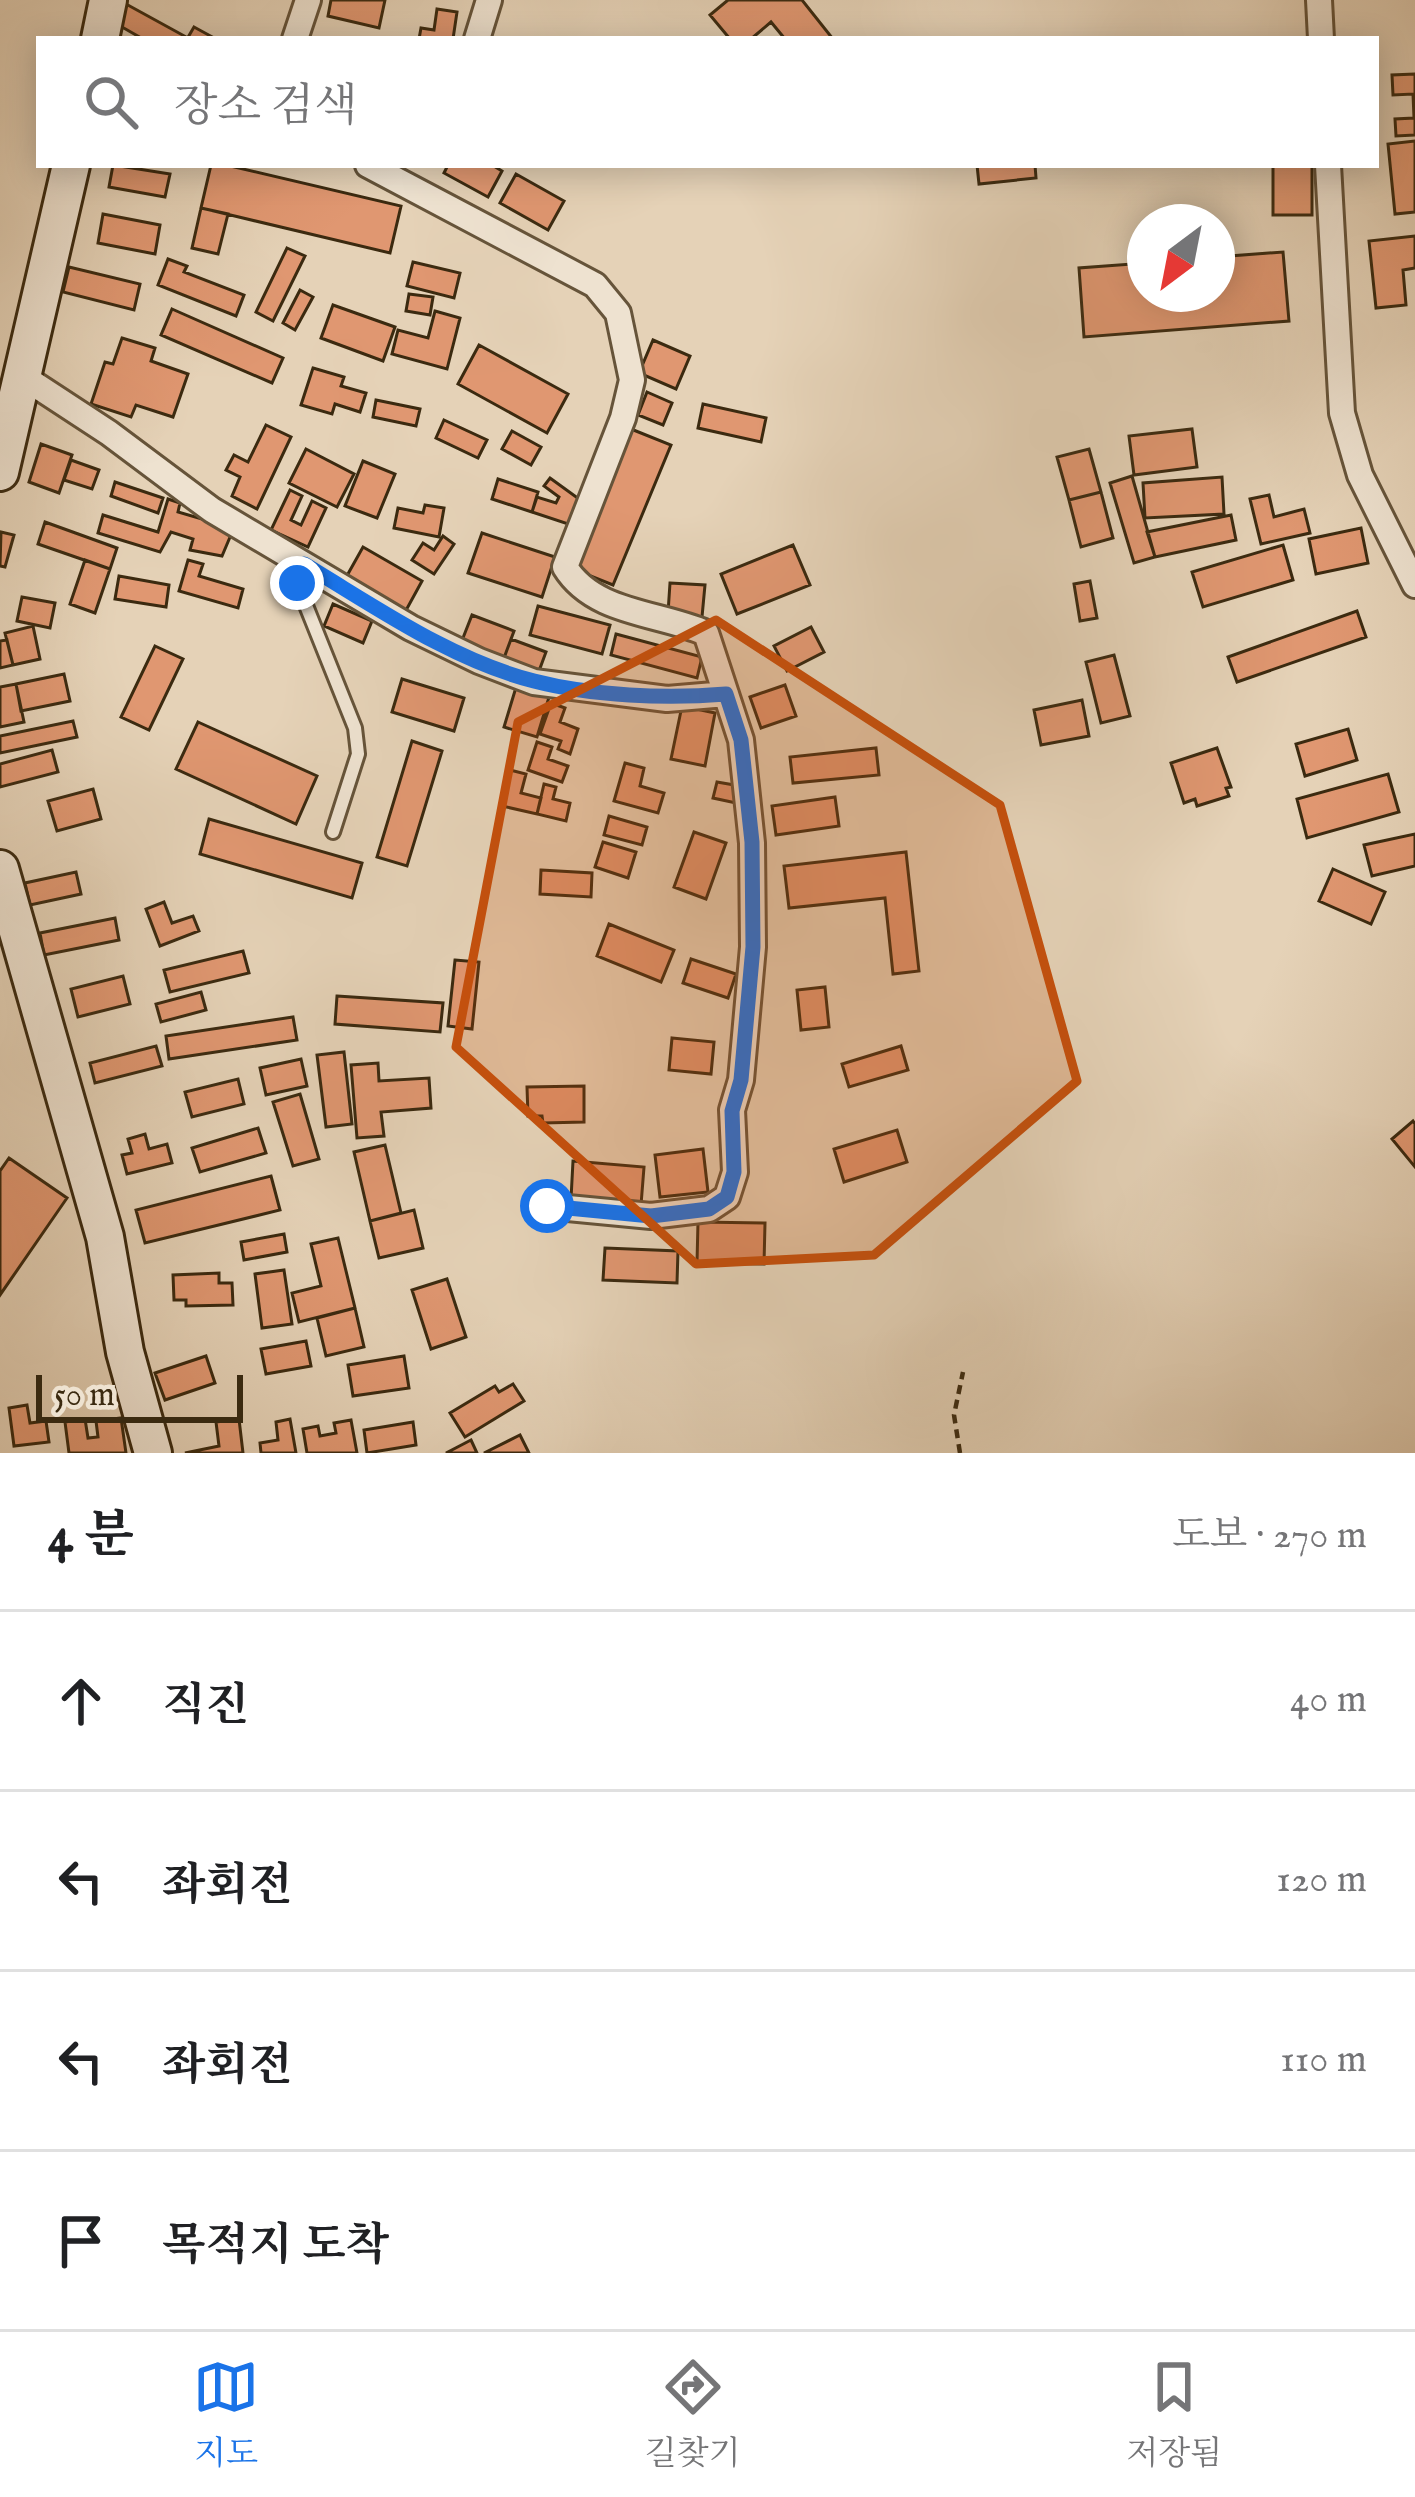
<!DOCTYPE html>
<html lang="ko">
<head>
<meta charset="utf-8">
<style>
	body { margin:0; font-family:"IM FELL English","Noto Serif KR",serif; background:#f2f2f2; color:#202124 }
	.compass { position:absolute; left:1127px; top:204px; width:108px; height:108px; border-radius:50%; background:#fff; box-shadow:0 6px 30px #0003; rotate:212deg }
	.scale { position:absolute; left:36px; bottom:30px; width:207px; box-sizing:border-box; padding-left:12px; border:6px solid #3b2a10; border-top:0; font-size:33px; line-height:42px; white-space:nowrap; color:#3b2a10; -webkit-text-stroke:9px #eee2d0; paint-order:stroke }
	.stop { position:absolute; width:36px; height:36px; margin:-27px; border:9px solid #1a73e8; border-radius:50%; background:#fff }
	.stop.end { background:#1a73e8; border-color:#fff; box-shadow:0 3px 12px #0008 }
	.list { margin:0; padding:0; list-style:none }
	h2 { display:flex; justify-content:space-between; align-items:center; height:156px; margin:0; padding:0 48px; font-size:51px }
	h2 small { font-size:39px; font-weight:400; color:#757577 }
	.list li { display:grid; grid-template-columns:78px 1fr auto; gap:36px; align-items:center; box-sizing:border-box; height:180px; padding:0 48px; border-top:3px solid #e0e0e0 }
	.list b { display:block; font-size:45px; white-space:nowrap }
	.list em { font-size:39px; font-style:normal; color:#757577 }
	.icon { flex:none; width:66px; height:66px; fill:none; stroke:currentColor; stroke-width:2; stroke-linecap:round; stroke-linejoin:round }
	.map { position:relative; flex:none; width:1415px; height:1453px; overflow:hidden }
	.search { position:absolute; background:#fff; box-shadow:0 6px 30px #0003; left:36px; right:36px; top:36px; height:132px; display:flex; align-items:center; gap:30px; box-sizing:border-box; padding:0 42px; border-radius:0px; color:#757577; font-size:45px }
	.sheet { height:876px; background:#fff }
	nav { display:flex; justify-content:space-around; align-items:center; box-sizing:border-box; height:168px; border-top:3px solid #e0e0e0; background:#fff; font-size:33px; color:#757577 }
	nav a { display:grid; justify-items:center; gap:6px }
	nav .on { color:#1a73e8 }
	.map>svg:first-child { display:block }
	.building { fill:#e09771; stroke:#3b2a10; stroke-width:3 }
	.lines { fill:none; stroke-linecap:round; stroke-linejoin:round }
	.lane-casing { stroke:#66543a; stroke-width:18 }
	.street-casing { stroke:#66543a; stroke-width:30 }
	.secondary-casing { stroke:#3b2a10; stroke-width:42 }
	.path { stroke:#3b2a10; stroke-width:4.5; stroke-dasharray:9 6; stroke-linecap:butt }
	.lane { stroke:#eee2d0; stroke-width:12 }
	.street { stroke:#eee2d0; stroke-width:24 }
	.secondary { stroke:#eee2d0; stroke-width:36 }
	.route { stroke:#1a73e8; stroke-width:15 }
	.marked { fill:#c5500d; fill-opacity:0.2; stroke:#c5500d; stroke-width:9; stroke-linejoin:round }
</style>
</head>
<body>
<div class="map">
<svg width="1415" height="1453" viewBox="0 0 1415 1453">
	<rect width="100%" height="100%" fill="#e5d2b7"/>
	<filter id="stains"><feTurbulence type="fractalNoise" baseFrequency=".00167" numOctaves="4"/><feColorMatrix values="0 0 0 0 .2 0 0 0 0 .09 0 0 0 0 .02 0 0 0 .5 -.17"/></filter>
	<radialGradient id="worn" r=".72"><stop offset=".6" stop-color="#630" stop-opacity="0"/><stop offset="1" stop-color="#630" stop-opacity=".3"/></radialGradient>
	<path class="building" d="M331,0h54l-6,28 -51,-12z
		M728,0h74l31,39h-48l-14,-17 -20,17h-21l-20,-24z
		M126,4l62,34 -1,1h-44l-28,-16z
		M437,9l20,3 -4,27h-34l2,-11 13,2z
		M194,27l22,12h-29z
		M1415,74v61l-19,1 -1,-17 19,-1 -1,-24 -20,1 -1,-20z
		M1415,141v71l-20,2 -7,-70z
		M113,165l57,9 -5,23 -56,-10z
		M211,165h15l175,41 -11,47 -189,-45z
		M448,165h44l10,6 -14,26 -44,-24z
		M977,165h58l1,13 -57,6z
		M1273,165h39v50h-39z
		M516,174l48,27 -16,29 -48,-27z
		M201,208l27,6 -10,40 -26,-6z
		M103,214l57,11 -5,29 -57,-11z
		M1415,236v32l-12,2 3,35 -30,3 -7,-67z
		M287,248l18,8 -32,65 -17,-9z
		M1283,252l6,69 -205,16 -5,-69 66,-5v31h72v-37z
		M168,259l19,7 -3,6 60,23 -8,21 -78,-31z
		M413,262l47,11 -6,25 -47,-12z
		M69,267l71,17 -6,26 -71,-18z
		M300,290l13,7 -18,33 -12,-7z
		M409,294l24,3 -3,18 -24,-4z
		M333,305l62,22 -12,34 -62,-23z
		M172,309l111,49 -11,25 -111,-48z
		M435,311l25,7 -13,51 -55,-15 6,-24 30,8z
		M122,338l33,10 -4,13 37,13 -15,43 -37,-12 -5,12 -40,-13 14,-42 8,2z
		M653,340l37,16 -14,33 -37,-16z
		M479,345l89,49 -21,39 -89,-49z
		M313,368l31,9 -3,9 25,7 -6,19 -25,-8 -3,10 -31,-9z
		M647,392l25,11 -9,22 -25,-10z
		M376,400l44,9 -4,17 -43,-9z
		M703,404l63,14 -5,24 -63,-14z
		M444,420l43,20 -9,18 -42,-20z
		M266,425l25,12 -34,72 -25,-13 8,-19 -14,-7 8,-15 14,7z
		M631,429l40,16 -58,140 -40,-16z
		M1192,429l5,38 -63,8 -5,-39z
		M512,431l29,16 -10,18 -29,-16z
		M41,444l31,11 -13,38 -30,-11z
		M306,449l48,25 -17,33 -48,-24z
		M1089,449l12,43 -32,8 -12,-43z
		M71,460l28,10 -7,19 -28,-9z
		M363,461l32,13 -18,44 -32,-12z
		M1132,476l23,81 -21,6 -24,-80z
		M1222,477l2,37 -79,4 -2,-35z
		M550,478l29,21 -11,25 -36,-12 5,-15 19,6 3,-6 -15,-11z
		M498,479l40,13 -6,20 -40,-13z
		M115,482l48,16 -5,15 -47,-17z
		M290,490l12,6 -11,24 10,5 11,-24 14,7 -18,39 -37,-17z
		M1101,492l12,46 -32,9 -12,-47z
		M1269,495l5,22 30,-8 6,24 -49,11 -11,-45z
		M168,499l12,4 -2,9 24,7 3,-4 28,15 -11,26 -32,-6 3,-11 -22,-7 -11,20 -62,-19 5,-18 55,17z
		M425,505l19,3 -5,29 -45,-9 4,-20 25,5z
		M1231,515l5,25 -81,17 -8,-25z
		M45,522l72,26 -7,21 -72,-25z
		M1361,528l7,35 -52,11 -7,-35z
		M1,532l13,3 -9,32 -5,-1z
		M482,533l73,24 -13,40 -74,-24z
		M443,536l11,8 -20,30 -22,-14 11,-17 11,7z
		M793,545l17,40 -73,29 -16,-40z
		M1283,545l10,35 -90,27 -11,-35z
		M363,547l59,34 -18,33 -60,-33z
		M85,560l25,9 -15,44 -25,-9z
		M188,560l15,4 -4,12 44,13 -5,19 -59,-17z
		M119,576l50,9 -3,22 -51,-8z
		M1090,581l7,37 -17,3 -6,-37z
		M670,583l35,2 -3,32 -34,-4z
		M22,597l33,6 -5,25 -33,-7z
		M333,604l39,17 -9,22 -39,-17z
		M538,606l72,19 -8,29 -72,-19z
		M1357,611l9,26 -129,45 -9,-25z
		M472,615l42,16 -10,27 -43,-15z
		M33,626l7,33 -27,6 -8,-32z
		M811,627l13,25 -37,19 -13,-25z
		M616,634l86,23 -5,21 -86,-23z
		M511,639l35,13 -7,19 -35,-13z
		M7,640l6,25 -13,3v-27z
		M155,646l28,13 -34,71 -28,-13z
		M1114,655l16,61 -29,7 -15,-61z
		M64,674l6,27 -49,10 -5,-27z
		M402,679l62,19 -10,33 -62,-19z
		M16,684l8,38 -24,5v-40z
		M517,684l33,10 -13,43 -33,-10z
		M785,685l11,31 -35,12 -11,-31z
		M1082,700l7,36 -48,9 -7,-35z
		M551,703l14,5 -5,14 18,7 -8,25 -12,-5 3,-8 -21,-7z
		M682,706l33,7 -10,53 -34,-7z
		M73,721l4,16 -77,16v-17z
		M198,722l119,54 -21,48 -120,-55z
		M1348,729l9,31 -52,16 -9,-32z
		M412,741l30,10 -35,115 -30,-9z
		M537,742l15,5 -4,12 20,7 -6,16 -34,-12z
		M876,748l3,27 -86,8 -3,-26z
		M1217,748l14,39 -5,1 3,8 -32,10 -2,-7 -11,4 -13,-40z
		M52,750l6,22 -58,15v-23z
		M625,763l19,5 -4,18 24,7 -6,20 -44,-12z
		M510,770l16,4 -5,19 20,5 -4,16 -35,-8z
		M1388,774l11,38 -92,26 -10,-39z
		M717,782l23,4 -4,17 -23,-5z
		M544,784l12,3 -3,12 17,4 -4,18 -29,-7z
		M93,789l8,30 -44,12 -9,-30z
		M835,797l4,29 -63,9 -4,-29z
		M609,816l38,11 -5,18 -38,-10z
		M209,819l153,44 -10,35 -152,-44z
		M694,832l32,11 -20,56 -32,-12z
		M1415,834v32l-43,10 -8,-31z
		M603,842l33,10 -8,26 -33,-11z
		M906,852l13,119 -26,3 -8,-76 -96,10 -5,-42z
		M1333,869l52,23 -14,32 -52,-23z
		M541,870l51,3 -1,24 -51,-3z
		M76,872l5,22 -51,11 -5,-22z
		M164,902l8,21 21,-7 6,15 -39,15 -14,-37z
		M115,918l4,22 -75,15 -4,-22z
		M609,924l65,26 -13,32 -64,-26z
		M243,951l6,22 -79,19 -6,-22z
		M691,959l45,15 -8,24 -45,-15z
		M455,960l24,2 -7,67 -24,-3z
		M123,976l7,28 -52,13 -7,-28z
		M825,987l4,40 -28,3 -4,-40z
		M201,992l5,18 -45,12 -5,-18z
		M337,996l106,7 -3,29 -105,-8z
		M293,1017l4,23 -128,19 -3,-23z
		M672,1038l42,4 -3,32 -42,-4z
		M156,1046l6,20 -67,17 -5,-20z
		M901,1046l7,24 -59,17 -7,-23z
		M344,1052l8,72 -26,3 -9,-72z
		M301,1059l6,27 -41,9 -6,-27z
		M378,1063l1,18 50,-3 2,30 -50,4 3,24 -27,2 -6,-73z
		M238,1079l6,25 -52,13 -7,-25z
		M584,1086v36l-41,1 -1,-7h-14l-1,-29z
		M300,1094l19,65 -26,7 -20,-64z
		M1413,1121l2,3v43l-23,-28z
		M258,1128l8,25 -66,19 -8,-24z
		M897,1130l10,32 -63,20 -10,-33z
		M145,1134l4,15 18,-5 5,19 -45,11 -5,-19 10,-2 -4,-14z
		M385,1145l16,68 -31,8 -16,-69z
		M703,1149l5,43 -48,5 -5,-42z
		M9,1158l58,40 -67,97v-124z
		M573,1161l71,6 -3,38 -70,-6z
		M271,1176l9,34 -135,33 -9,-33z
		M414,1210l9,38 -44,10 -9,-37z
		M698,1222l67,1 -1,41 -67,-1z
		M284,1234l3,18 -43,8 -3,-18z
		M338,1238l17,70 -56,14 -7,-29 29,-7 -10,-42z
		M605,1248l73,3 -1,32 -74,-3z
		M284,1270l8,54 -30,4 -7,-54z
		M219,1273v10h13l1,22 -47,1v-6h-12l-1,-25z
		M447,1279l19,58 -35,12 -19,-59z
		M355,1308l9,39 -38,9 -9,-38z
		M306,1341l5,25 -45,8 -5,-25z
		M206,1356l9,27 -50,17 -10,-27z
		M404,1356l5,32 -56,8 -5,-31z
		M513,1384l11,17 -59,36 -15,-24 45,-27 4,6z
		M27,1405l3,18 16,-2 3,21 -35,4 -5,-38z
		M121,1418l5,35h-57l-4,-31 20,-3 3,19 10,-1 -2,-16z
		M239,1419l4,34h-58l34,-7 -3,-24z
		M290,1419l6,34h-35l-1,-10 18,-3 -2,-18z
		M351,1420l6,33h-50l-4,-24 15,-3 2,10 16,-3 -2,-10z
		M413,1422l3,23 -49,8 -3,-23z
		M520,1435l9,18h-45z
		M471,1440l6,13h-31z"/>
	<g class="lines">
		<g class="lane-casing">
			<path id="lane" d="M304,565l-7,18 58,145 3,26 -25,78"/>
		</g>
		<g class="street-casing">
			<path id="street" d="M1319,0l2,39
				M295,39l13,-39
				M477,39l12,-39
				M368,165l227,120 23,28 14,67 -9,38 -58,149c29,47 93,45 141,66l35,107 11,103 1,104 -12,133 -9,30 3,62 -8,25 -18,12 -58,7 -104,-10
				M1328,165l14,248 18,62 55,110
				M22,376l87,57 103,77 199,118 68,33 55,21 133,17 59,-5"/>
		</g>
		<g class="secondary-casing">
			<path id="secondary" d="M100,39l8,-39
				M0,472l71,-307
				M0,869l105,368 20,115 28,101"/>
		</g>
		<path class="path" d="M960,1453l-6,-38 9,-43"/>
		<use href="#lane" class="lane"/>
		<use href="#street" class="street"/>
		<use href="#secondary" class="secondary"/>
	</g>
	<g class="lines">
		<path class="route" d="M297,583l7,-19c72,43 147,96 230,117 58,15 132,18 192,13l15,46 11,102 1,105 -12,133 -9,31 2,61 -7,25 -18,12 -58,7 -104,-10"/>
	</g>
	<path class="marked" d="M716,620l284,185 77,276 -203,174 -178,9 -240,-217 62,-325z"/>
	<rect width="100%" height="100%" filter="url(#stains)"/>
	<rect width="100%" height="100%" fill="url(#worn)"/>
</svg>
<svg class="compass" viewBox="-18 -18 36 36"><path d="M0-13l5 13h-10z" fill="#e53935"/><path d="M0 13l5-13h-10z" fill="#757577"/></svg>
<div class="scale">50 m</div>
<div class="stop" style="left:547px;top:1206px"></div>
<div class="stop end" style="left:297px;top:583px"></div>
<div class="search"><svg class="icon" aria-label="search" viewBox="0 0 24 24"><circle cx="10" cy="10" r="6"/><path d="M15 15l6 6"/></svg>장소 검색</div>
</div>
<section class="sheet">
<h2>4 분<small>도보 · 270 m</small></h2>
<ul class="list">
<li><svg class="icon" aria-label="ahead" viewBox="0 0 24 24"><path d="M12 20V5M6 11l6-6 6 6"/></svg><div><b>직진</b></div><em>40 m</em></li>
<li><svg class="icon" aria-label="left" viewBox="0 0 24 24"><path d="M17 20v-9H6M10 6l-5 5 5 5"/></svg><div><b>좌회전</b></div><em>120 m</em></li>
<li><svg class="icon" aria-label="left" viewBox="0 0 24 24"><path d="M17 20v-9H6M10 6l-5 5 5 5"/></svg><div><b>좌회전</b></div><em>110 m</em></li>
<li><svg class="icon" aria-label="arrive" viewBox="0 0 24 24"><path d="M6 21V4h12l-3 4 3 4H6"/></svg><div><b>목적지 도착</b></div></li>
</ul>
</section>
<nav>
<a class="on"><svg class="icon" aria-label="map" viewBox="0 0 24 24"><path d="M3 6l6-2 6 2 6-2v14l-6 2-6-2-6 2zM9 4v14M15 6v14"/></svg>지도</a>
<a><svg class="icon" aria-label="directions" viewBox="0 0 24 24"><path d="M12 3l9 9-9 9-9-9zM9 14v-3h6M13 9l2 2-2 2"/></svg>길찾기</a>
<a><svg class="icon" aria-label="saved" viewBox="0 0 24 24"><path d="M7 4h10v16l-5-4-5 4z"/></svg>저장됨</a>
</nav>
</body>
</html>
